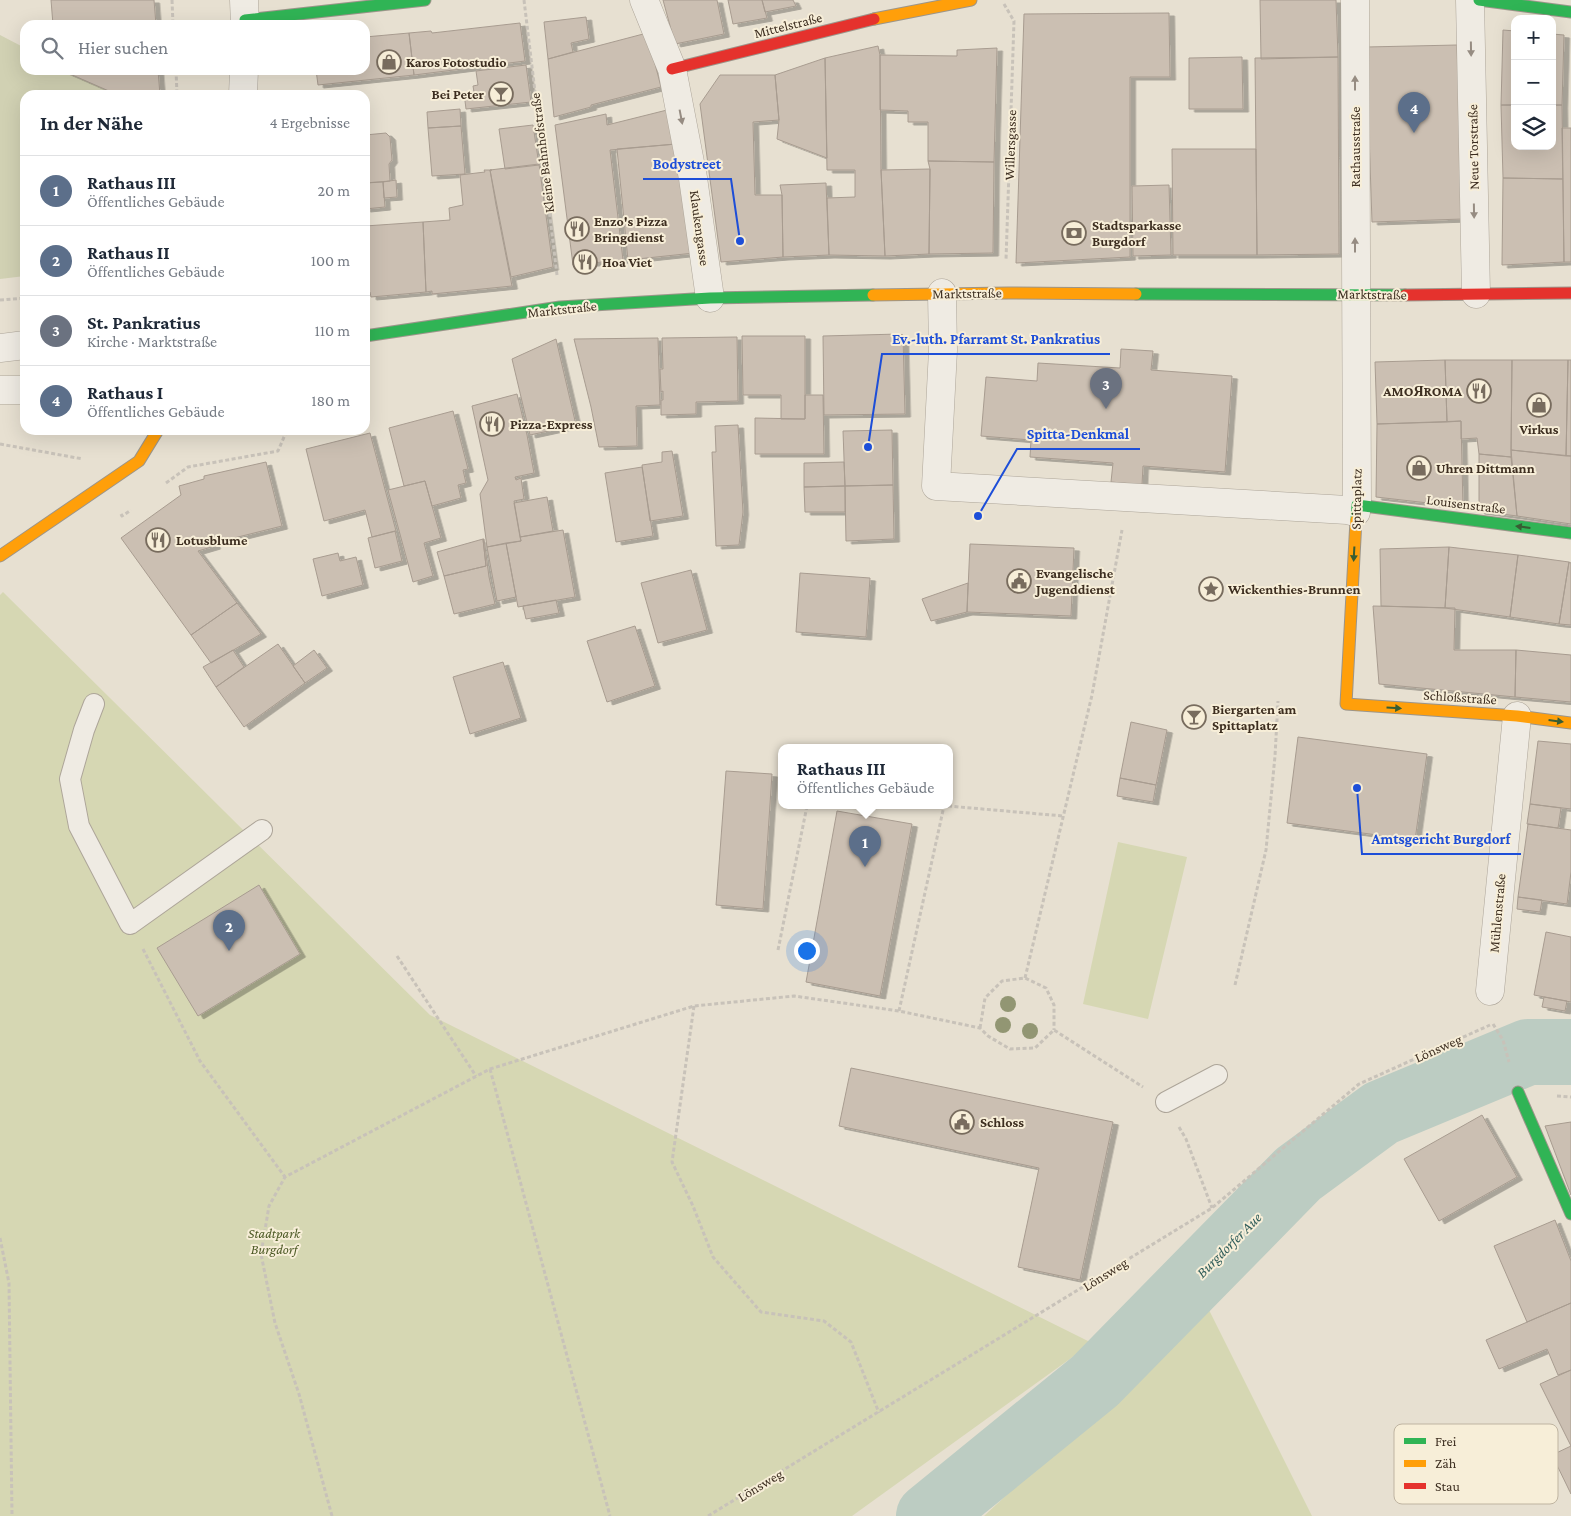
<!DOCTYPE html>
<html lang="de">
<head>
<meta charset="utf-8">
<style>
	body { margin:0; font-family:"Crimson Pro",serif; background:#f2f2f3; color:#1f2937 }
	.controls { position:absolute; right:15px; top:15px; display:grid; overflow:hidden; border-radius:10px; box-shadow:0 5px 20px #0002 }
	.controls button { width:45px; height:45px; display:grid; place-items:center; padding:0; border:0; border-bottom:1px solid #e0e1e3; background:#fff; color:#1f2937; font:25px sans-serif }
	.you { position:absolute; left:806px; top:950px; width:18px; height:18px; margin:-12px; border:4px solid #fff; border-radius:50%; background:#1a73e8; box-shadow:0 0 0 8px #1a73e833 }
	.badge { display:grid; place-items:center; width:32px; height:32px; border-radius:50%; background:#ea580c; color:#fff; font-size:16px; font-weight:700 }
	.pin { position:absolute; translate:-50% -41px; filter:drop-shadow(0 1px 2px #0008) }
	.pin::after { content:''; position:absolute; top:26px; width:18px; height:15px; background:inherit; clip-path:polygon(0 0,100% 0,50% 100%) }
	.popup { position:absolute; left:778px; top:744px; width:175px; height:65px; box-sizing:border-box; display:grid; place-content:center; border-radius:10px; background:#fff; filter:drop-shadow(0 1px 4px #0005); font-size:16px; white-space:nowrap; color:#747a83 }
	.popup b { font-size:19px; color:#1f2937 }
	.popup::after { content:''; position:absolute; left:50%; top:100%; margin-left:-10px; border:10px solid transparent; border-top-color:#fff }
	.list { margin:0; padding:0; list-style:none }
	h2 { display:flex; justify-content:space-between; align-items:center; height:65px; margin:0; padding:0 20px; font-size:21px }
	h2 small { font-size:16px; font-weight:400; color:#747a83 }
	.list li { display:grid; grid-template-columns:32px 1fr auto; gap:15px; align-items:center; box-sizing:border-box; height:70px; padding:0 20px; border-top:1px solid #e0e1e3 }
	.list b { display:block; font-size:19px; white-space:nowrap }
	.list p { margin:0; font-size:16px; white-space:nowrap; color:#747a83 }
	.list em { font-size:16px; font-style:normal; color:#747a83 }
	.icon { flex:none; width:28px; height:28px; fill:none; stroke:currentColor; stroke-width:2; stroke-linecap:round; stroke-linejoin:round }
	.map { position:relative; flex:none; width:1571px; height:1516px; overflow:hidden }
	.search { position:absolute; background:#fff; box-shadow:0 5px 20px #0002; left:20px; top:20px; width:350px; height:55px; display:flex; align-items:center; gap:12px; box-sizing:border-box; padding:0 18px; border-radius:15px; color:#747a83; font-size:19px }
	.panel { position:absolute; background:#fff; box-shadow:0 5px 20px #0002; left:20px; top:90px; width:350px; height:345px; border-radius:15px }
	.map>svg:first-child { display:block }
	.green { fill:#d6d7b3 }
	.cemetery { fill:#d1d1b3 }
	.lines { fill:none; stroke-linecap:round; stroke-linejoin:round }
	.river { stroke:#bcccc2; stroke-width:66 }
	.building { fill:#cbbfb2; stroke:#a89c90; filter:url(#shadow) }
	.lane-casing { stroke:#ada599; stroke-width:22 }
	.street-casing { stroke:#ada599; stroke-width:29 }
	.fast-casing { stroke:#9c958a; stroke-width:13 }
	.slow-casing { stroke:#9c958a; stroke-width:13 }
	.jam-casing { stroke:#9c958a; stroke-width:13 }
	.path { stroke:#c8c2b9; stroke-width:3; stroke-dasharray:4 2.5; stroke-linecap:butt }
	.lane { stroke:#efebe3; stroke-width:20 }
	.street { stroke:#efebe3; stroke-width:28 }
	.fast { stroke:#30b455; stroke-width:11 }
	.slow { stroke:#ff9f0a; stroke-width:11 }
	.jam { stroke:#e5322d; stroke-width:11 }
	.tree { fill:#929673 }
	.oneway { fill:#968c82 }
	.oneway2 { fill:#385d33 }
	.labels { text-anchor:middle; stroke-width:4; stroke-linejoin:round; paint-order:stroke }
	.street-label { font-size:14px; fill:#3d2e20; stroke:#f7eed8 }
	.poi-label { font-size:14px; font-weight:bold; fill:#3d2e20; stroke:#f7eed8; text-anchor:start }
	.park-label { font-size:14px; font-style:italic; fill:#4d5a26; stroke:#f7eed8 }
	.water-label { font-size:15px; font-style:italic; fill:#2f5d5a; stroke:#f7eed8 }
	.key { fill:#f7eed8; stroke:#bfb4a1; stroke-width:1 }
	.key-label { font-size:14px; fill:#3d2e20 }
	.leader { fill:none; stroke:#1d4ed8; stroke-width:2 }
	.callout-dot { fill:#1d4ed8; stroke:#f7eed8; stroke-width:2 }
	.callout-label { font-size:15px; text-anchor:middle; font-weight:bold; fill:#1d4ed8; stroke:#f7eed8; stroke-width:4; stroke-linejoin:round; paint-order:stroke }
</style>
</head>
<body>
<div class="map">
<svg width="1571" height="1516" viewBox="0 0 1571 1516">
	<defs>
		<filter id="shadow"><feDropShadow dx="5.5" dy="3" stdDeviation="0" flood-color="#0004"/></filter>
	</defs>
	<rect width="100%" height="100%" fill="#e7e0d1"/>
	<path class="green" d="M3,592l427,423 662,328 -240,173h-852v-921z
		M1118,842l69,15 -39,162 -65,-15z
		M1208,1308l104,208h-328z"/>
	<path class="cemetery" d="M0,35l25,13v22h46l51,25h-97v181l-25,3z"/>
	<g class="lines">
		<path class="river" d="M929,1516l166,-135 203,-207 83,-61 147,-61h43"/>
	</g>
	<path class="building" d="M51,0h103l2,25h-103z
		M663,0h54l7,34 -49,10z
		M728,0h34l5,18 -34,6z
		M762,0h31l3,6 -31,6z
		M1260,0h76l2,57 -77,2z
		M1169,13l1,64h-40v180l-114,6 8,-249z
		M586,17l3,22 -18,4 2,9 -25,7 -4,-37z
		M520,23l5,38 -111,14 -5,-42 22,-2 1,2z
		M1503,30l12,1v74h-14z
		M409,33l5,42 -96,10 -2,-15h49v-33z
		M647,33l14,54 -70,18v2l-37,10 -6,-58z
		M1552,34l12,1 -2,70h-10z
		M1457,45l6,174 -91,3 -6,-175z
		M878,46l2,9 1,115 4,86 -56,-1 -2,-57 28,-1v-27h-28l-2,-112z
		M997,48l-3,114 -66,-1v-39h-20v-11l-28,-1v-55l77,1v-6z
		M1242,57l1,52h-54v-51z
		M1338,57l1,197 -82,1 -2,-197z
		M825,58l2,100 -50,-19 2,-19 -4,-45z
		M526,65l5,37 -65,7 -2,-16 10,-1 -1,-6 5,-1 -2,-14z
		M61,70h97l2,25h-42z
		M720,75h55l4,45 -26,2 2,73h27l1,62 -62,5 -21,-158z
		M1501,105h14v41h37v-41h10l1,74 -60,-1z
		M460,109l1,17 -33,2 -1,-16z
		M667,110l9,34 -66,6 13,110 -50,5 -18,-140 51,-11 1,11z
		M533,125l6,40 -34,4 -6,-40z
		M461,126l4,48 -33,2 -4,-48z
		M1562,128h9v134h-7z
		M386,133l4,4 2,23 -3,4 1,17 -25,2v-48z
		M676,144l18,109 -66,7 -11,-111z
		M1172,149h84l1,106h-84z
		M928,161l66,1 -1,91 -64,1 1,-85z
		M539,164l14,103 -42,10 -21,-107z
		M930,169l-1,85 -44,2 -4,-86z
		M484,170h8h-2l6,35 16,81 -80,8v-3l-6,1 -3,-70 27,-2 -1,-12 14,-3 -3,-30 25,-3z
		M1503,178l60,1 1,83 -62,3z
		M396,180l1,17 -13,1 -1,-16z
		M383,182l2,25 -20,2v-26z
		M826,183l3,72 -46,2 -1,-62 -2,-10z
		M1169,185l2,70 -38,1 -1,-70z
		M423,222l3,70 -55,5 -1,-5h-5v-66z
		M899,334l4,1 2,79 -81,1 -1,-79z
		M742,336h63v83h-24v-24h-38z
		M737,337l1,64 -42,1v12l-35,1v-15h2v-9l-2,1 -1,-23h3l-1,-31z
		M658,338l2,67 -24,1 1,40 -38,1 -8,-40 -17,-68z
		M556,339l20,86 -46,10 -18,-76z
		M1121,349l32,2 -2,19 81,6 -7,96 -82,-6 -1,19 -31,-3 2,-19 -83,-6 1,-17 -50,-4 5,-59 51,4 1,-18 82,5z
		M1445,360l2,62 -70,2 -2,-62z
		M1445,360h67l-1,97 -32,-3 -2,-16 -16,1v-18l-14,1z
		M1512,360h56l-2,96 -55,-6z
		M1568,360h3v96h-5z
		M517,394l10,41 7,38 -19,4 1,3 5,-2 3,21 -10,2 7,40 -34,6 -7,-53 8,-14 -16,-74z
		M805,395h18l1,59h-69v-36l50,1z
		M453,411l15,58 -5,1 3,13 -8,2 3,13 -29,8 -7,-25 -21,5 -15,-58z
		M1461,421l2,86 -87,-10 1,-73z
		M738,425l5,87 -4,33 -23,1 -4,-94h4l-1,-26z
		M892,430l1,55 -48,1 -2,-55z
		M370,433l26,98 -24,6 -7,-27 -41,11 -18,-72z
		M1511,450l60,6v68l-54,-8z
		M672,451l11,65 -33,5 -8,-56 20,-3v-10z
		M1479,454l32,3 6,59 -38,-5z
		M266,462l16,64 -68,17 1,3 -17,5 39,52 -46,32 -70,-97 60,-43 -2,-9 25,-7v-3z
		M844,462l1,24 -41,1v-24z
		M642,467l11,69 -37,6 -11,-69z
		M425,481l16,57 -17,5 9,33 -20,6 -25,-92z
		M893,485l1,54 -48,2 -1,-55z
		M845,486v26h-40l-1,-25z
		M547,497l6,34 -33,6 -6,-34z
		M563,530l12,67 -57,10 -12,-64 15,-2 -1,-4z
		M395,531l7,30 -27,7 -7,-30z
		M483,539h1l5,38 6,27 -41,10 -10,-38 42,-10z
		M483,539l3,27 -42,10 -7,-24z
		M506,543l10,54 -19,4 -10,-54z
		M970,544l104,4 -3,68 -104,-4z
		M1449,547l-4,61 -64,-2 -1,-57z
		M1449,547l69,8 -8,62 -65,-9z
		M338,553l2,8 16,-4 7,28 -41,11 -9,-37z
		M1518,555l51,7 -10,62 -49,-7z
		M1569,562l2,1v62l-12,-1z
		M691,570l16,60 -49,13 -17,-60z
		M800,573l70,5 -4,59 -70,-5z
		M968,583l-1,29 -36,9 -9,-22z
		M556,600l3,13 -33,6 -3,-13z
		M237,603l24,31 -50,29 -20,-28z
		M1373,606l82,2 -1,42h62l-1,47 -136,-13z
		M635,626l20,60 -48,16 -20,-61z
		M278,644l27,39 -61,44 -28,-40z
		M233,650l11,17 -28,20 -13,-20z
		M314,650l13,18 -22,15 -12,-17z
		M1516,650l55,5v47l-56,-5z
		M503,662l18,56 -51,16 -17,-57z
		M1131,722l36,8 -11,55 -36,-7z
		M1298,737l129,17 -12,86 -128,-17z
		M1538,741l33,3v65l-41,-5z
		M726,771l46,3 -9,135 -47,-4z
		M1120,778l36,7 -3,17 -36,-6z
		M1530,804l31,4 -3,20 -31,-4z
		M837,811l75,13 -32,172 -74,-14z
		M1528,824l43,6v42l-4,32 -49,-7z
		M259,885l41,69 -102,62 -41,-68z
		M1518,897l24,3 -2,12 -23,-3z
		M1546,932l25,5v65l-37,-7z
		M1544,997l23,4 -2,10 -23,-4z
		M851,1068l262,54 -33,158 -62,-13 21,-99 -200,-42z
		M1482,1115l35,62 -78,44 -35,-62z
		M1571,1122v73l-26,-69z
		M1555,1220l16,41v42l-44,19 -33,-76z
		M1571,1303v67l-13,5 -11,-26 -48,20 -13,-29z
		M1571,1370v76l-31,-62z
		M1571,1446v48l-19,-39z"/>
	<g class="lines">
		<g class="lane-casing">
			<path id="lane" d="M94,704l-10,26 -14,49 9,47 51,98 132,-94
				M1166,1102l51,-27"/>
		</g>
		<g class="street-casing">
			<path id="street" d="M244,0l1,25
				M644,0l28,69 21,109 17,120
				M1355,0l2,505
				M1470,0l6,294
				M243,95l1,-25
				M942,293l1,57 -7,136 411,24 9,2
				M0,348l25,-3
				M0,390h25
				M1490,991l27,-275"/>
		</g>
		<g class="fast-casing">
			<path id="fast" d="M1479,0l92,12
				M245,20l180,-20
				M1136,294l269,1
				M365,336l195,-29 150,-9 163,-3
				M1356,520l1,-15 214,28
				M1518,1092l53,122"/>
		</g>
		<g class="slow-casing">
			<path id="slow" d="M874,19l97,-19
				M873,295l135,-2 128,1
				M1356,520l-10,184 171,12 54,7
				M0,556l139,-95 19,-31"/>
		</g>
		<g class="jam-casing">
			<path id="jam" d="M672,69l202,-50
				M1405,295l166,-2"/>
		</g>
		<path class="path" d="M172,0l1,25
			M524,0l33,275
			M1004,4l10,17 -8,239
			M176,70l1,25
			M0,300l25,-2
			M0,444l83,15
			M166,483l22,-16 90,-16 9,-21
			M121,514l1,2 9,-6
			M948,806l115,10
			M143,949l57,112 85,116
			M778,950l29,-144
			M397,956l79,120
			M1025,978l67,-283 30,-165
			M1235,985l31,-135 9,-94 3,-55
			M694,1006l-22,156 21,44 20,51 48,55 63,9 27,21 28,71
			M899,1011l45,-205
			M1493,1024l10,16 6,22
			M980,1028l5,-30 17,-17 23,-3 21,10 8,17v25
			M490,1069l120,447
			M1557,1096l14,1
			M1179,1127l7,12 26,69
			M0,1238l9,45 3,233
			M332,1516l-33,-122 -24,-71 -14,-69 8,-48 16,-29 205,-108 204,-63 100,-10 105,15 81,17 8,8 22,13 25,-1 19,-18 89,57
			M708,1516l504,-308 147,-124 131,-59"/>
		<use href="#lane" class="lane"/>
		<use href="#street" class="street"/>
		<use href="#fast" class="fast"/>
		<use href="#slow" class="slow"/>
		<use href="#jam" class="jam"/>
	</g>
	<g class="tree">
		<circle cx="1008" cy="1004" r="8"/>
		<circle cx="1003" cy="1025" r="8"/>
		<circle cx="1030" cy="1031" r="8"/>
	</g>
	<defs><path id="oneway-solid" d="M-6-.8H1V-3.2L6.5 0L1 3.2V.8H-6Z" transform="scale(1.25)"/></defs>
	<g class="oneway">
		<use href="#oneway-solid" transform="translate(1471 49) rotate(89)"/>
		<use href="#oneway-solid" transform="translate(1355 83) rotate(-90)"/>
		<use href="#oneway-solid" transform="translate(681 117) rotate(79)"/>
		<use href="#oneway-solid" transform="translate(1474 211) rotate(89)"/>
		<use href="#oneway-solid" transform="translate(1355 245) rotate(-90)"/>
	</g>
	<g class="oneway2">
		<use href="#oneway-solid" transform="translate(1523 527) rotate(-173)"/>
		<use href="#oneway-solid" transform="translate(1354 554) rotate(93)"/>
		<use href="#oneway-solid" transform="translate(1394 708) rotate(4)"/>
		<use href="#oneway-solid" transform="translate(1556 721) rotate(7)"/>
	</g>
	<defs>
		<g id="shop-ring" transform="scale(1.25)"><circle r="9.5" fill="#f7eed8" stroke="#786c5e" stroke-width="1.5"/><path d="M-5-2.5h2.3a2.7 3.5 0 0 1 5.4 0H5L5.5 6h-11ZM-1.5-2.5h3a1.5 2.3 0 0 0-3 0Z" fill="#786c5e"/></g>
		<g id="bar-ring" transform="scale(1.25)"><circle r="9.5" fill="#f7eed8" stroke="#786c5e" stroke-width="1.5"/><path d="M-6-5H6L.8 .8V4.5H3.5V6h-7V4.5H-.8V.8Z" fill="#786c5e"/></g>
		<g id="restaurant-ring" transform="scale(1.25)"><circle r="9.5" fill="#f7eed8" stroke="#786c5e" stroke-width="1.5"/><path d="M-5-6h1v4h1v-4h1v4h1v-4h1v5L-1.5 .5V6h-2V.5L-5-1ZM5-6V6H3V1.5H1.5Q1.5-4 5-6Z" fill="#786c5e"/></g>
		<g id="bank-ring" transform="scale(1.25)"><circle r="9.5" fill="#f7eed8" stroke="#786c5e" stroke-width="1.5"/><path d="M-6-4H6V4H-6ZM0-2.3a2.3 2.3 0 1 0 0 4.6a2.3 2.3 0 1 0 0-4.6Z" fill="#786c5e"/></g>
		<g id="civic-ring" transform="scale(1.25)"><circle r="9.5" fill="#f7eed8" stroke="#786c5e" stroke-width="1.5"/><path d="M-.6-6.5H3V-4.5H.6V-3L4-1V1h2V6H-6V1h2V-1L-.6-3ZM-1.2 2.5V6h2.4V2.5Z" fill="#786c5e"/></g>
		<g id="sight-ring" transform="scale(1.25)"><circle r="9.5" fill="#f7eed8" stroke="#786c5e" stroke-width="1.5"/><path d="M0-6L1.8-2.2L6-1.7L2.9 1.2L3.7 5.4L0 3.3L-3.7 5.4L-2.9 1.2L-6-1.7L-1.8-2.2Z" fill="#786c5e"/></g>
	</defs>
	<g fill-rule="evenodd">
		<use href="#shop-ring" x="389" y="62"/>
		<use href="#bar-ring" x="501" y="94"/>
		<use href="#restaurant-ring" x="577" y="229"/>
		<use href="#bank-ring" x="1074" y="233"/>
		<use href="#restaurant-ring" x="585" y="262"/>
		<use href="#restaurant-ring" x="1479" y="391"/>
		<use href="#shop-ring" x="1539" y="405"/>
		<use href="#restaurant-ring" x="492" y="424"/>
		<use href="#shop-ring" x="1419" y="468"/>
		<use href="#restaurant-ring" x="158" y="540"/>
		<use href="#civic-ring" x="1019" y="581"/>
		<use href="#sight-ring" x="1211" y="589"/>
		<use href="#bar-ring" x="1194" y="717"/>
		<use href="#civic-ring" x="962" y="1122"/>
	</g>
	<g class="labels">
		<g class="street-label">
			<text transform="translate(788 25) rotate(-14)" y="5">Mittelstraße</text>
			<text transform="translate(1010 145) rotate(-88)" y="5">Willersgasse</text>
			<text transform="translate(1355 147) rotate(-90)" y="5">Rathausstraße</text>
			<text transform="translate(1473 147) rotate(-91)" y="5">Neue Torstraße</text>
			<text transform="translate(542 153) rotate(-97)" y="5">Kleine Bahnhofstraße</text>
			<text transform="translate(700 228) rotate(82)" y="5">Klaukengasse</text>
			<text transform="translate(967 293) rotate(-1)" y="5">Marktstraße</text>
			<text transform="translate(1372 294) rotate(1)" y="5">Marktstraße</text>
			<text transform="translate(562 309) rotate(-6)" y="5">Marktstraße</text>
			<text transform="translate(1356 499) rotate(-89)" y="5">Spittaplatz</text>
			<text transform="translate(1466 504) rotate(7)" y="5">Louisenstraße</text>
			<text transform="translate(1460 697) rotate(4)" y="5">Schloßstraße</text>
			<text transform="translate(1497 913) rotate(-85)" y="5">Mühlenstraße</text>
			<text transform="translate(1438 1048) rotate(-24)" y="5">Lönsweg</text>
			<text transform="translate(1105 1274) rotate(-32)" y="5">Lönsweg</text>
			<text transform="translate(760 1485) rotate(-31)" y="5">Lönsweg</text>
		</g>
		<g class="poi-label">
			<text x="406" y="67">Karos Fotostudio</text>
			<text x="484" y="99" text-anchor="end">Bei Peter</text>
			<text x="594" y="226">Enzo's Pizza<tspan x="594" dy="16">Bringdienst</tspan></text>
			<text x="1092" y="230">Stadtsparkasse<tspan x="1092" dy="16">Burgdorf</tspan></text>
			<text x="602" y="267">Hoa Viet</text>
			<text x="1462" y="396" text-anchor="end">AMOЯROMA</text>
			<text x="510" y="429">Pizza-Express</text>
			<text x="1539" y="434" text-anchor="middle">Virkus</text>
			<text x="1436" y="473">Uhren Dittmann</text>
			<text x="176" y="545">Lotusblume</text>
			<text x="1036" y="578">Evangelische<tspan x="1036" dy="16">Jugenddienst</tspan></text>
			<text x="1228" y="594">Wickenthies-Brunnen</text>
			<text x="1212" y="714">Biergarten am<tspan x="1212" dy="16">Spittaplatz</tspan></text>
			<text x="980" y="1127">Schloss</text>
		</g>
		<g class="park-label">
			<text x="274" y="1238">Stadtpark<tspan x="274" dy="16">Burgdorf</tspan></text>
		</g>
		<g class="water-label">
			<text transform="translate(1229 1245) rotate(-45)" y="5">Burgdorfer Aue</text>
		</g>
	</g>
	<rect x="1394" y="1424" width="164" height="80" rx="8" class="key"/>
	<rect x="1404" y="1438" width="22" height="6" fill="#30b455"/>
	<rect x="1404" y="1460" width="22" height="7" fill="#ff9f0a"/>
	<rect x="1404" y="1483" width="22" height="6" fill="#e5322d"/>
	<g class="key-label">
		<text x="1435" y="1446">Frei</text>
		<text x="1435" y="1468">Zäh</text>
		<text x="1435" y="1491">Stau</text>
	</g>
	<path class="leader" d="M740 241L731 179H643M868 447L882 354H1110M978 516L1017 449H1140M1357 788L1362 854H1521"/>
	<g class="callout-dot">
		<circle cx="740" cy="241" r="5"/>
		<circle cx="868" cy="447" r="5"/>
		<circle cx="978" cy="516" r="5"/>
		<circle cx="1357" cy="788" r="5"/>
	</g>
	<g class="callout-label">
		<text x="687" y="169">Bodystreet</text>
		<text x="996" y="344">Ev.-luth. Pfarramt St. Pankratius</text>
		<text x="1078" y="439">Spitta-Denkmal</text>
		<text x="1441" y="844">Amtsgericht Burgdorf</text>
	</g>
</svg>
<div class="controls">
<button>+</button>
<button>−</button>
<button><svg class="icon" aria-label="layers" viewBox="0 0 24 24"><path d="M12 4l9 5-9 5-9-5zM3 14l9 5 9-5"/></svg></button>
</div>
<div class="you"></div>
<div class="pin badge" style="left:865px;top:867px;background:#5c6f8a">1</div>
<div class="popup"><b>Rathaus III</b>Öffentliches Gebäude</div>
<div class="pin badge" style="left:229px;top:951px;background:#5c6f8a">2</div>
<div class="pin badge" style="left:1106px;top:409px;background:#6b7280">3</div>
<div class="pin badge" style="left:1414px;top:133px;background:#5c6f8a">4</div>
<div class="search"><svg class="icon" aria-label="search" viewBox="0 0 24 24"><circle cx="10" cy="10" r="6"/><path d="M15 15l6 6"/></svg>Hier suchen</div>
<section class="panel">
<h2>In der Nähe<small>4 Ergebnisse</small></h2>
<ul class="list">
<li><span class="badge" style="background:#5c6f8a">1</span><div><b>Rathaus III</b><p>Öffentliches Gebäude</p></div><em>20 m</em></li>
<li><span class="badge" style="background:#5c6f8a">2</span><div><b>Rathaus II</b><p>Öffentliches Gebäude</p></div><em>100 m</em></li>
<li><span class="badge" style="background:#6b7280">3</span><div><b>St. Pankratius</b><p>Kirche · Marktstraße</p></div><em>110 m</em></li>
<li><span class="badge" style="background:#5c6f8a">4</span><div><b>Rathaus I</b><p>Öffentliches Gebäude</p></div><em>180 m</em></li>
</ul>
</section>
</div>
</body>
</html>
